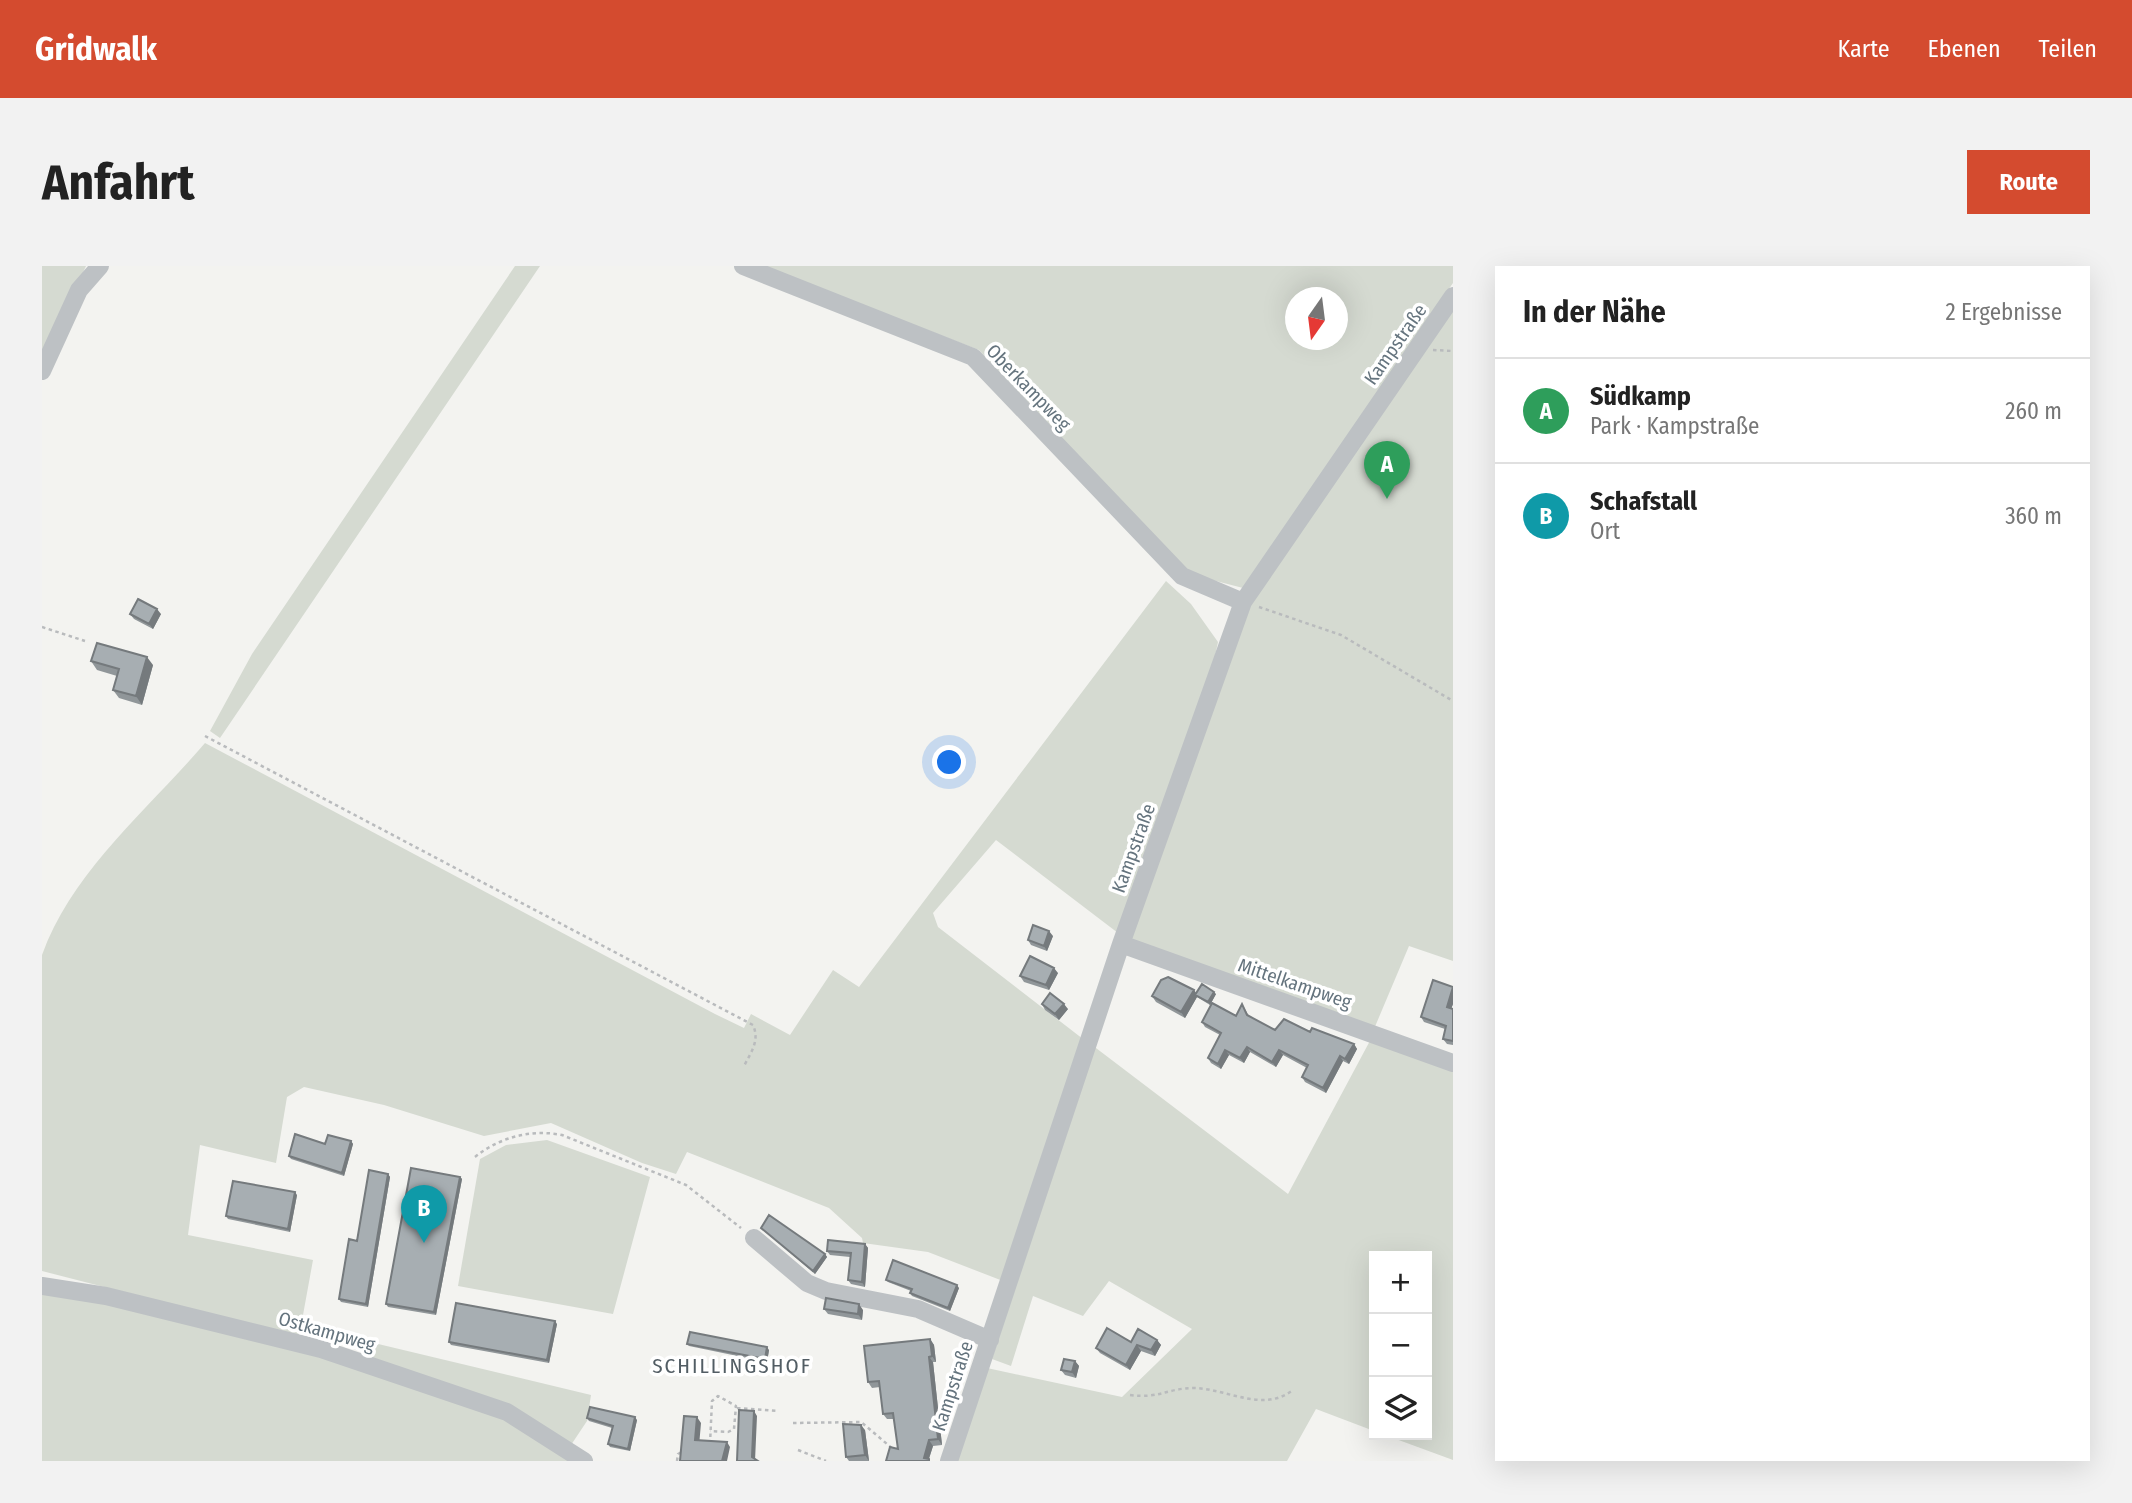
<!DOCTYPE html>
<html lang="de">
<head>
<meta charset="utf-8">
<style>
	body { margin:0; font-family:"Fira Sans Condensed",sans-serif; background:#f2f2f2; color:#222 }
	.controls { position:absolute; right:21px; bottom:21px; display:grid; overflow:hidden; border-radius:0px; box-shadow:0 7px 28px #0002 }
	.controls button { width:63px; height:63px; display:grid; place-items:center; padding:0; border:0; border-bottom:2px solid #e0e0e0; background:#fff; color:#222; font:35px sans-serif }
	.compass { position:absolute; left:1243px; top:21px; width:63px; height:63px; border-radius:50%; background:#fff; box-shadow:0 7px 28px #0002; rotate:194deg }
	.you { position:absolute; left:908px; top:497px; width:24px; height:24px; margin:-18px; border:5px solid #fff; border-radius:50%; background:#1a73e8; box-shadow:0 0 0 10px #1a73e833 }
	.badge { display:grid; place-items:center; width:46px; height:46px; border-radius:50%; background:#d44b2f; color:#fff; font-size:23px; font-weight:700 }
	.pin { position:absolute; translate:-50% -58px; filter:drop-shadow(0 2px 4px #0008) }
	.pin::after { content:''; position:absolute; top:37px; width:24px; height:21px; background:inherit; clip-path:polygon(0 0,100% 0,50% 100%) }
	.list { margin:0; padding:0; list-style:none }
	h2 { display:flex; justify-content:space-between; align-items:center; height:91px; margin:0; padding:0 28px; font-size:30px }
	h2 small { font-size:23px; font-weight:400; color:#767676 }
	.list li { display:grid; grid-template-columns:46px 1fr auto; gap:21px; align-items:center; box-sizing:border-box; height:105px; padding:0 28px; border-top:2px solid #e0e0e0 }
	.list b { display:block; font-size:26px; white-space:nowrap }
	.list p { margin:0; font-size:23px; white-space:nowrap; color:#767676 }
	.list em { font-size:23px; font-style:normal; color:#767676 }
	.icon { flex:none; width:38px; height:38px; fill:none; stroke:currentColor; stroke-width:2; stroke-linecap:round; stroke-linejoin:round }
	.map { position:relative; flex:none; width:1411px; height:1195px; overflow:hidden; border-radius:0px }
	header { display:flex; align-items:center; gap:42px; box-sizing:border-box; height:98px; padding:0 35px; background:#d44b2f; color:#fff }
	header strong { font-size:33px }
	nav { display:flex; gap:38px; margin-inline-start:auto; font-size:24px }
	.intro { display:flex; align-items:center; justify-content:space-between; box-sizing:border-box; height:168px; padding:0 42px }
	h1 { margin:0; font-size:49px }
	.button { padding:18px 32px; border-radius:0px; background:#d44b2f; color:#fff; font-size:24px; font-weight:700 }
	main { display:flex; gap:42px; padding:0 42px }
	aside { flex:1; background:#fff; border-radius:0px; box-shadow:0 7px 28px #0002 }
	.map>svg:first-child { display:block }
	.green { fill:#d5dad1; fill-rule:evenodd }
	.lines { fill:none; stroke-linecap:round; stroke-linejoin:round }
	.path { stroke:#b9bbbd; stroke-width:2.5; stroke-dasharray:3.5 3.5; stroke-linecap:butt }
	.minor { stroke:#bdc1c4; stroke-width:18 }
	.wall { fill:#909699 }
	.shaded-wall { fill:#757a7d }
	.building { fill:#a7aeb2; stroke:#757a7d; stroke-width:2 }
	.labels { text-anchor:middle; stroke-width:7; stroke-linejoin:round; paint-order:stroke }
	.street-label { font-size:19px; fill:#65747e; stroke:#fff }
	.neighbourhood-label { font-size:21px; letter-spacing:2px; fill:#525d64; stroke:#fff }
</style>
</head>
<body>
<header>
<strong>Gridwalk</strong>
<nav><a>Karte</a><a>Ebenen</a><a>Teilen</a></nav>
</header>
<div class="intro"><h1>Anfahrt</h1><a class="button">Route</a></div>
<main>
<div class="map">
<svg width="1411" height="1195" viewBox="0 0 1411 1195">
	<rect width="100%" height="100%" fill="#f3f3f0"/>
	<path class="green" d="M0,0h44l-44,95z
		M473,0h25l-320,472 -10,-7 42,-77z
		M718,0h693v17l-210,305 -54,-14 -210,-224zM1254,32h42v42h-42z
		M1411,42v653l-44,-15 -35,83 -248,-83 128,-355z
		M1124,315l25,23 27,38 -9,42 -91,249 -122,-93 -63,73 5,14 145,112 -80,242 -75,-29 -65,-9 -1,-5 -33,-30 -142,-56 -11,22 -34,-11 -91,-40 -67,13 -100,-31 -80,-18 -17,10 -11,66 -76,-18 -12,90 125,25 -14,77 -257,-66v-316c31,-85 105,-144 163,-212l510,271 29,14 7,-14 39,21 43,-65 26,17z
		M1330,771l81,26v397l-68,-25h42v-179h-53v175l-58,-22 -29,52h-331l31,-93 135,29 70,-68 -83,-48 -26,35 -50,-20 -22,70 -19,-7 100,-314 196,149z
		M505,874l103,37 -37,137 -155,-28 22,-127 26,-14z
		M0,1025l26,2 211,51 226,71 73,46h-536z
		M332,1077l217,52 -4,26 -16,24 -204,-89z"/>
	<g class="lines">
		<path class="path" d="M1391,84l20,1
			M1217,341l82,28 112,66
			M0,361l43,14
			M163,470l548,289c7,16 -2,27 -9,41
			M433,891c25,-20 56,-28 87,-22l124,50 55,43
			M1088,1129c29,4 38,-7 64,-7 34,1 69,25 99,2
			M695,1142l41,3
			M751,1157l68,-1 32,27
			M668,1178l2,-43 6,-5 18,10 -2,23 -6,3 -18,-1
			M756,1184l28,11
			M635,1195l1,-7 4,-2"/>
		<path class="minor" d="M701,0l230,91 209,219 61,26
			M0,105l37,-81 21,-24
			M1079,678l332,119
			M712,972l53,45 19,8 92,18 72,31
			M0,1020l64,10 215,53 186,63 77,49
			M907,1195l172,-517 122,-342 210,-306"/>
	</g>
	<path class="wall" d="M88,348h31l-8,15 -19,-10z
		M49,395l62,4 -11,40 -23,-7 -6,-8 4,-14 -20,-6z
		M1011,670l-6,15 -16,-6 -3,-5z
		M1016,707l-9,17 -25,-8 -4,-6z
		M1411,721v17l-2,5h2v36l-6,-1 -4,-5 2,-10 -21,-7 -3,-5z
		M1152,724l2,3 20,1 -6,11 -13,-8 -12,21 -29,-16 -4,-6z
		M1000,738l26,5 -9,11 -14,-10z
		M1200,738l7,12 26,14 35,2 44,12 3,5 -8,15 -6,-3 -17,32 -21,-11 -3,-5 5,-9 -24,-13 -7,12 -26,-15 -6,11 -15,-8 -8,14 -10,-6 -3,-5 12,-23 -15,-8 -3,-5 34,-6z
		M309,875l2,3 -9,32 -53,-17 -2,-3 36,-12z
		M346,908l2,3 -22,130 -27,-5 -2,-3 18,-58z
		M418,911l2,2 -26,136 -48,-8 -2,-3z
		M255,929l-7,37 -62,-13 -2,-3z
		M719,962l64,26 2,3 -12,17z
		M823,978l3,4 -3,39 -14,-3 -3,-4 2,-23 -20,-2 -3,-4z
		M844,1014l73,8 -9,23 -38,-15 -2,-3 1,-2 -23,-9z
		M782,1043l39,1 -1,10 -34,-6z
		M515,1058l-8,39 -98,-18 -2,-3z
		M888,1073l4,6 2,17h-3l9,83 -9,1 -4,13 -31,-10 -4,-30h-7l-4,-5 -3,-27 -8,1 -4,-6z
		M1115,1074l4,5 -6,11 -14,-5 -11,19 -30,-17 -4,-5 35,-6z
		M645,1078l82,6 -2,12 -78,-16z
		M1033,1095l4,5 -3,12 -11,-3 -4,-5z
		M545,1152l50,2 -7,31 -20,-4 -2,-3 4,-16 -23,-7z
		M823,1164l4,31h-20l-3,-4z"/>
	<path class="shaded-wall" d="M115,343l4,5 -8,15 -4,-5z
		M105,391l6,8 -11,40 -6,-9z
		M1007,665l4,5 -6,15 -3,-5z
		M1012,702l4,5 -9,17 -3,-5z
		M1411,722v16l-3,8 -3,-5z
		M1152,724l4,6 -3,-1 2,2 -12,21 -4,-6z
		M1172,726l2,2 -6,11 -2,-3z
		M1022,738l4,5 -9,11 -4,-6z
		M1312,778l3,5 -8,15 -4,-5z
		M1205,781l3,5 -6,11 -4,-5z
		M1183,784l4,5 -8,14 -3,-5z
		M1237,784l4,5 -7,12 -4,-5z
		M1298,790l3,5 -17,32 -3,-5z
		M309,875l2,3 -9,32 -2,-3z
		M346,908l2,3 -22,130 -2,-3z
		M418,911l2,2 -26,136 -2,-3z
		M253,926l2,3 -7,37 -2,-3z
		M823,978l3,4 -3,39 -3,-5z
		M783,988l2,3 -12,17 -2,-3z
		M915,1019l2,3 -9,23 -2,-3z
		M817,1038l4,6 -1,10 -4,-6z
		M513,1055l2,3 -8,39 -2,-3z
		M888,1073l4,6 2,17 -4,-6z
		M1115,1074l4,5 -6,11 -4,-6z
		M1095,1079l4,6 -11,19 -4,-5z
		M725,1081l2,3 -2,12 -2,-3z
		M887,1091l4,5 9,83 -4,-6z
		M1033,1095l4,5 -3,12 -4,-6z
		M712,1145l3,5 -2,45 -3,-4z
		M593,1151l2,3 -7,31 -2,-2z
		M655,1151l4,6 -2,23 -4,-6z
		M819,1159l4,5 4,31 -4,-6z
		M887,1174l4,6 -5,15 -4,-3z
		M685,1176l3,5 -3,14h-5z"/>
	<path class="building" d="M96,333l19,10 -8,15 -19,-10z
		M55,377l50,14 -11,39 -23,-6 6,-21 -28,-8z
		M991,659l16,6 -5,15 -16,-6z
		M988,690l24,12 -8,17 -26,-9z
		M1126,711l26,13 -13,22 -29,-16 9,-16z
		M1391,714l20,7 -6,20 6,2v32l-10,-2 3,-13 -25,-9z
		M1160,718l12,8 -6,10 -13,-7z
		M1008,727l14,11 -9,10 -13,-10z
		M1170,737l24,13 6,-12 5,11 28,15 9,-11 26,13 2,-4 42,16 -9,15 -5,-3 -17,32 -21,-11 6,-12 -29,-15 -7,12 -25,-15 -7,11 -15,-8 -7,14 -10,-6 13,-25 -19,-11z
		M253,868l30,10 3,-9 23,6 -9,32 -53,-17z
		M369,902l49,9 -26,135 -48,-8z
		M327,904l19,4 -22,130 -27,-5 10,-60 8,2z
		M191,915l62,11 -7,37 -62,-13z
		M727,949l56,39 -12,17 -52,-43z
		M786,974l37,4 -3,38 -14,-2 3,-27 -24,-2z
		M851,994l64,25 -9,23 -38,-15 2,-4 -26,-9z
		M784,1032l33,6 -1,10 -34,-5z
		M414,1037l99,18 -8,39 -98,-18z
		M1065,1062l24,14 7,-13 19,11 -6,10 -14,-5 -11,20 -30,-17z
		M648,1066l77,15 -2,12 -78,-15z
		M888,1073l2,17 -3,1 9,82 -9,1 -5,18 5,1v2h-43l4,-14 8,2 -5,-36 -10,1 -4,-33 -11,1 -4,-36z
		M1022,1093l11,2 -3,11 -11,-2z
		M548,1141l45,10 -7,32 -20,-5 5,-18 -26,-8z
		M697,1144l15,1 -2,46 6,4h-21z
		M642,1150l13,1 -2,23 32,2 -5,19h-42z
		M801,1158l18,1 4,30 -19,2z"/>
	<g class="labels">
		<g class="street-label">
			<text transform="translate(1353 78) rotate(-55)" y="7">Kampstraße</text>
			<text transform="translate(987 121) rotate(46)" y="7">Oberkampweg</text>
			<text transform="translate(1091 582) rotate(-70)" y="7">Kampstraße</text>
			<text transform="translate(1253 717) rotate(19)" y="7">Mittelkampweg</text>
			<text transform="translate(285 1065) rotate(16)" y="7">Ostkampweg</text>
			<text transform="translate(910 1120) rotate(-72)" y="7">Kampstraße</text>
		</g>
		<g class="neighbourhood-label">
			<text x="690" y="1107">SCHILLINGSHOF</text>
		</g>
	</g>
</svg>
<div class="controls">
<button>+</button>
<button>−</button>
<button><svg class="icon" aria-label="layers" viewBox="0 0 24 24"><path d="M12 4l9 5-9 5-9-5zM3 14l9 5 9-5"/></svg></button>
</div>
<svg class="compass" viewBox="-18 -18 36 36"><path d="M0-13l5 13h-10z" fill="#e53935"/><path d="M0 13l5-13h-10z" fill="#767676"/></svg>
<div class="you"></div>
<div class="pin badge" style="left:1345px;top:233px;background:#2e9e5b">A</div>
<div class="pin badge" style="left:382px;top:977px;background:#0f9aa8">B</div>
</div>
<aside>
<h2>In der Nähe<small>2 Ergebnisse</small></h2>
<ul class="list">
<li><span class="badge" style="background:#2e9e5b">A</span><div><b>Südkamp</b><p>Park · Kampstraße</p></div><em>260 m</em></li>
<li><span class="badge" style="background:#0f9aa8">B</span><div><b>Schafstall</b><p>Ort</p></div><em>360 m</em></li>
</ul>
</aside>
</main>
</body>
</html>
